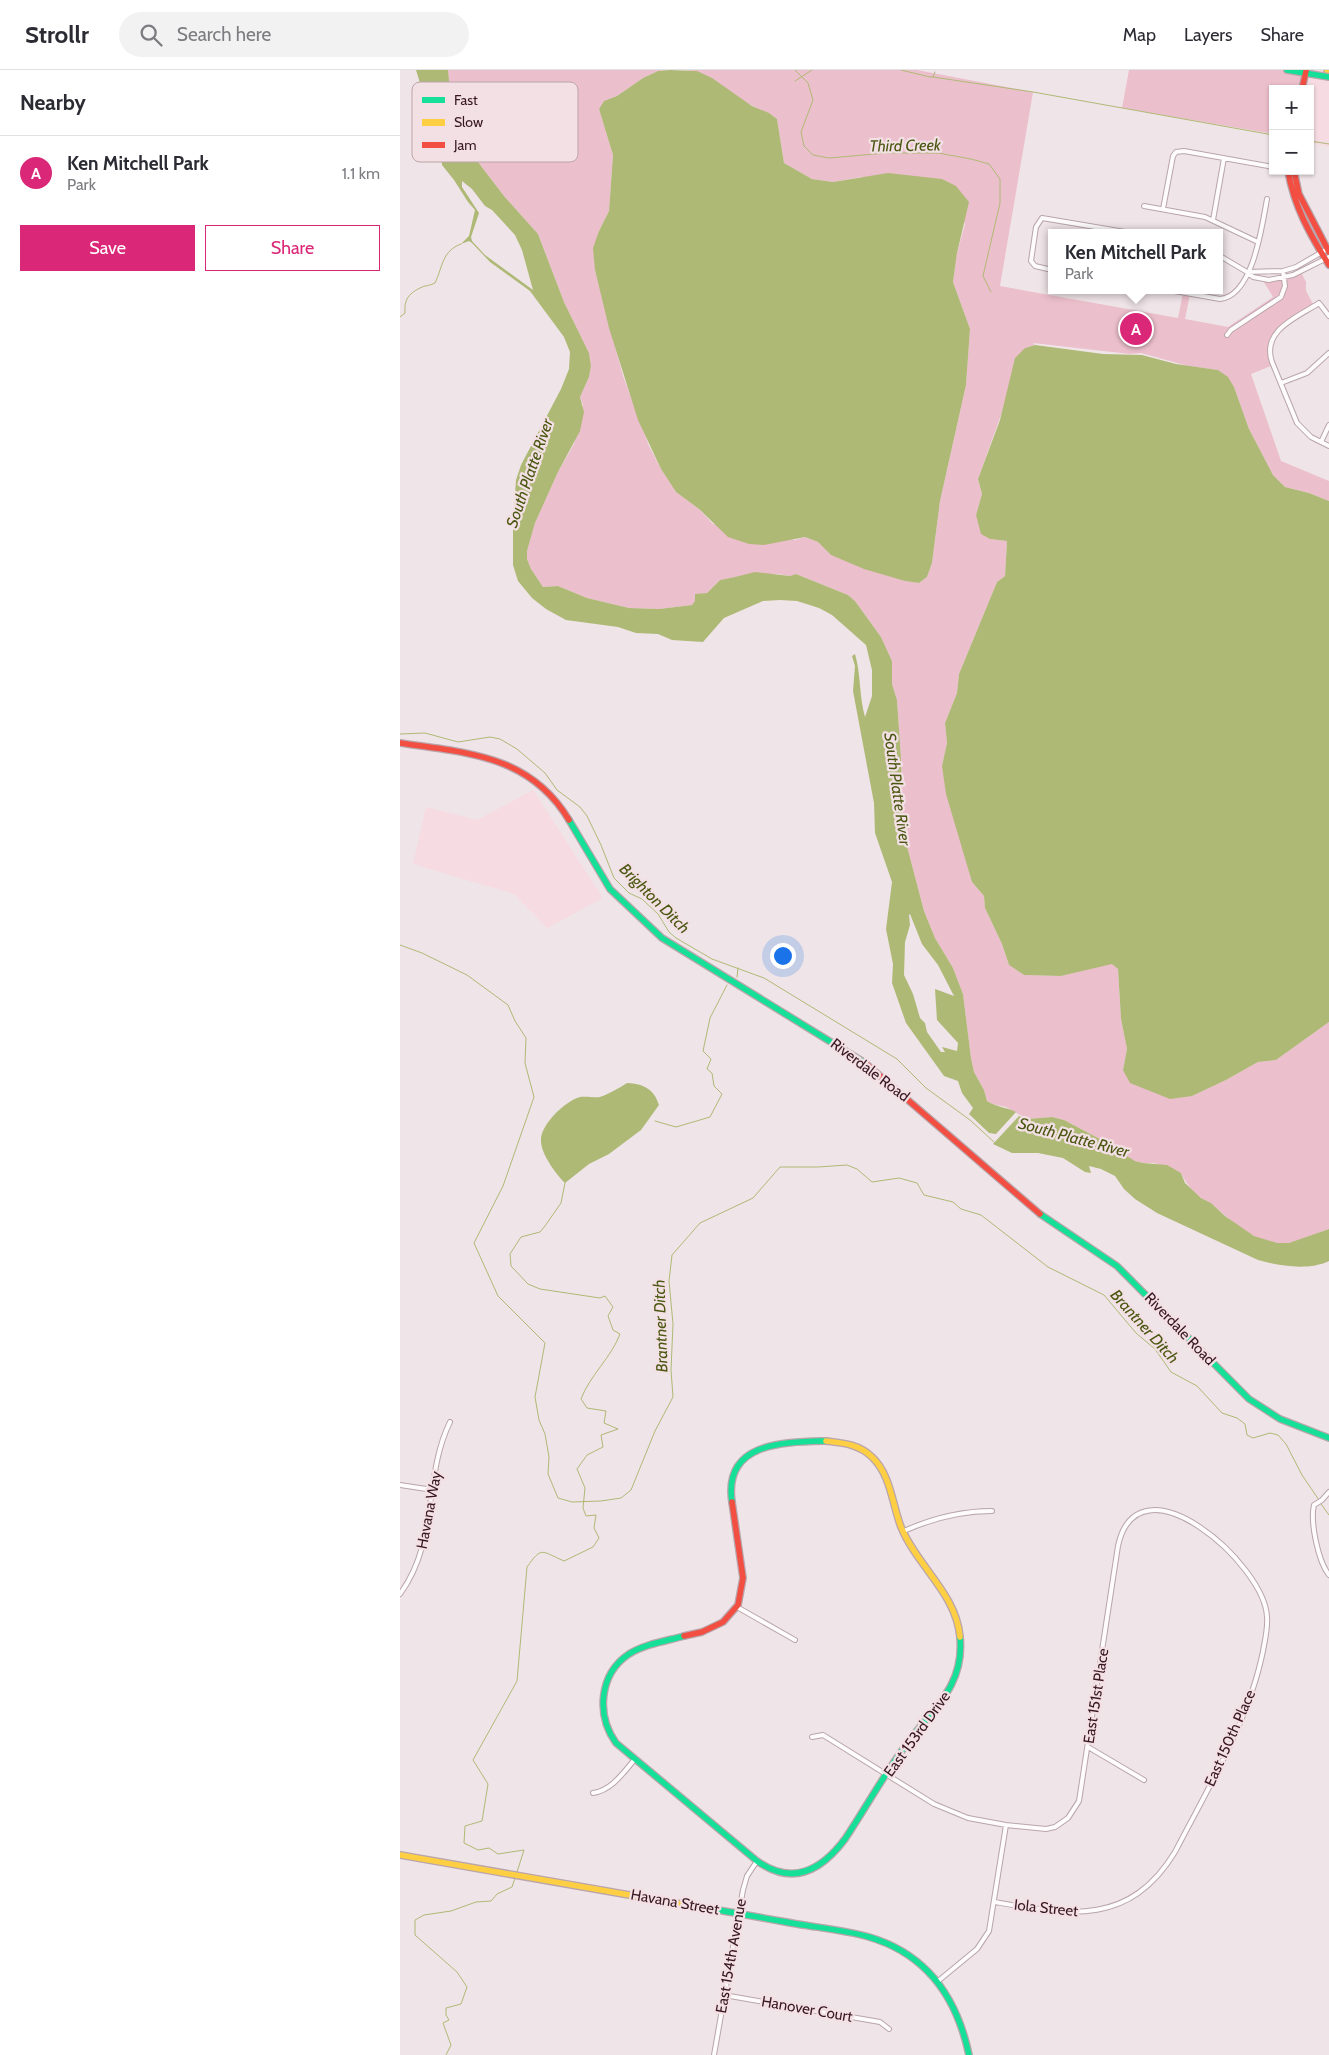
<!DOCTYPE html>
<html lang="en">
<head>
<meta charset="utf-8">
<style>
	body { margin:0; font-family:Cabin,sans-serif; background:#f2f2f3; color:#2b2b33 }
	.controls { position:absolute; right:15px; top:15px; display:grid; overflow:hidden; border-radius:0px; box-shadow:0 1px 4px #0004 }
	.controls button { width:45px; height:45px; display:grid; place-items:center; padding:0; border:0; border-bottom:1px solid #e1e1e2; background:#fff; color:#2b2b33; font:25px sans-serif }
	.you { position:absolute; left:382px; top:885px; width:18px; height:18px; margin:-12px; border:4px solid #fff; border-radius:50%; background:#1a73e8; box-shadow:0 0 0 8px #1a73e833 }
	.badge { display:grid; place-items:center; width:32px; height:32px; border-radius:50%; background:#db2777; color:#fff; font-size:16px; font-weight:700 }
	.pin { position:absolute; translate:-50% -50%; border:2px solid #fff; box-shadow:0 1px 5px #0006 }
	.popup { position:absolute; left:648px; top:159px; width:175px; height:65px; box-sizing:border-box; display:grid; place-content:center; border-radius:0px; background:#fff; filter:drop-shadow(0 1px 4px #0005); font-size:16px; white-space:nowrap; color:#7c7c81 }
	.popup b { font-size:19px; color:#2b2b33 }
	.popup::after { content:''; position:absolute; left:50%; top:100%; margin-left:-10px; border:10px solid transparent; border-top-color:#fff }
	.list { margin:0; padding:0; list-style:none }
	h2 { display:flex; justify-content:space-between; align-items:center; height:65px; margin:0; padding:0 20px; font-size:21px }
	h2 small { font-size:16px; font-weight:400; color:#7c7c81 }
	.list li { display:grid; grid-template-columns:32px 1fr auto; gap:15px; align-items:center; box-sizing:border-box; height:75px; padding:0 20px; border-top:1px solid #e1e1e2 }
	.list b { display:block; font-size:19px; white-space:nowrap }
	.list p { margin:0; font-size:16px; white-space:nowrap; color:#7c7c81 }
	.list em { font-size:16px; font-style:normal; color:#7c7c81 }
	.actions { display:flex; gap:10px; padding:15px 20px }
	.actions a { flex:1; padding:11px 0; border:1px solid #db2777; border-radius:0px; text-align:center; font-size:18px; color:#db2777 }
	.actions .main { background:#db2777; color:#fff }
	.icon { flex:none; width:28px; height:28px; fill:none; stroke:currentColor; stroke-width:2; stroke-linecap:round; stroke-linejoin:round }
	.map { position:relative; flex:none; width:929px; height:1985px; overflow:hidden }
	header { display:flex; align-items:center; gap:30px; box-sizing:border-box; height:70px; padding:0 25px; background:#fff; border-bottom:1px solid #e1e1e2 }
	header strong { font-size:24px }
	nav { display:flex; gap:28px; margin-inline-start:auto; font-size:18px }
	.search { width:350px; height:45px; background:#f2f2f3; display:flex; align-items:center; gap:12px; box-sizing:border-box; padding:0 18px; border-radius:28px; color:#7c7c81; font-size:19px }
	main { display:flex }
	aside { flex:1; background:#fff }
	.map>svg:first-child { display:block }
	.built { fill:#f6dbe2 }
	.green { fill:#ecbfcc }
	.water { fill:#afb976; fill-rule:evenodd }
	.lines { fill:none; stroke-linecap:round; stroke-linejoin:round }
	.stream { stroke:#afb976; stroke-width:1 }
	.street-casing { stroke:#b9a5ab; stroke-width:6 }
	.fast-casing { stroke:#b9a5ab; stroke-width:8 }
	.slow-casing { stroke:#b9a5ab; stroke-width:8 }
	.jam-casing { stroke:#b9a5ab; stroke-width:8 }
	.street { stroke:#fdfbfb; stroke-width:4 }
	.fast { stroke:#16e098; stroke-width:5.5 }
	.slow { stroke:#ffcf43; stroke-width:5.5 }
	.jam { stroke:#f24e42; stroke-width:5.5 }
	.labels { text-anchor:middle; stroke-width:4.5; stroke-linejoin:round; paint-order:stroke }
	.street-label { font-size:15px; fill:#381722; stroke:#f3e0e5 }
	.water-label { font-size:16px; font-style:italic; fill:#4a5710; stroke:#f3e0e5 }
	.key { fill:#f3e0e5; stroke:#bba4aa; stroke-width:1 }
	.key-label { font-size:14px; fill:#381722 }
</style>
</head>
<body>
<header>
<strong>Strollr</strong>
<div class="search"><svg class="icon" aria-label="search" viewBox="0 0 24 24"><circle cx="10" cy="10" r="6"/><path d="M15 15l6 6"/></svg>Search here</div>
<nav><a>Map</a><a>Layers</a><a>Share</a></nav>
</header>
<main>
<aside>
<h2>Nearby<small></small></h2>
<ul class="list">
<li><span class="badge">A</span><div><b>Ken Mitchell Park</b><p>Park</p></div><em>1.1 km</em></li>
</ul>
<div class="actions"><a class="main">Save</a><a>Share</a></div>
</aside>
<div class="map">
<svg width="929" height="1985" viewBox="0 0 929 1985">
	<rect width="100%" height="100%" fill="#efe4e7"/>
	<path class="built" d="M906,0h23v77l-19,-4v-54h-8z
		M133,720l70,108 -56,30 -33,-34 -101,-30 13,-57 51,13z"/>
	<path class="green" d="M48,0h222l-12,1 -15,7 -26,18 -13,5 -5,8 14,46 -4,56 -10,20 -4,39 28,106 26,70 12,23 15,23 23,17 14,15 82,16 10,-3 13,5 12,12 75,27 14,2 8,-6 5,-14 8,-62 26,-116 4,-56 -17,-47 4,-29 8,-29 -23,-45 -81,-2 -28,5 -21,-3 -28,-16 -7,-44c-8,-6 -16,-9 -24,-13 -24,-12 -41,-34 -68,-36h232l116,22 -33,194 178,32 5,-25 7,1 -5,25 43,8 45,-30 -11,-18 7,1 32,-8 5,10v9l8,15 -31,20 -13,20 3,19 -22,9 30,87 48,20v20l-20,-8 -24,-6 -12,-12 -24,-46 -15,-42 -16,-17 -30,-4 -47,-13 -11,1 -97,-11 2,2 -10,3 -47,131 4,15 -6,21 14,24 17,2 -2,35 -8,6 -38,92 -2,19 -12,30 2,20 -5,23 30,116 12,14 1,12 17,36 7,21 15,10 37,1 51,-13 6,6 3,50 6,30 -4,21 69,26 34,-16 32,-18 18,-2 53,-38v207c-13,4 -27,12 -40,14 -30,5 -56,-21 -76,-38 -3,-3 -7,-4 -10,-6 -10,-6 -17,-16 -22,-26l-27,-10h-11l-8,-2 -37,-23 -34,-18 -13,-3 -24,2 -21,-12 -14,-3 -5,-3 -3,-11 -10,-18 -3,-14 -8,-64 -10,-26 -18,-30 -11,-27 -21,-80 -2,-72 -4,-59 -5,-16v-23l-11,-24 -26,-36 -7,-6 -52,-21 -6,2 -12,-2 -32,1 -26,5 -13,13 -6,1 -9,11 -33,4 -30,-1 -42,-10 -29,-12 -15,1 -12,-18 -4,-10v-8l8,-28 23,-51 16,-28 9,-39 -3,-8 9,-20 2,-11 -2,-13 -25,-51 -26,-68 -34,-38 -39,-51 -12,-24z
		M729,0h158l18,3 -3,16h-29v45l-151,-26z"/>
	<path class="water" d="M16,0h32l5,51 12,24 39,51 34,38 26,68 25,51 2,13 -2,11 -9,20 4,15 -4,19 -22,41 -23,51 -8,28v8l4,10 12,18 15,-1 29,12 42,10 30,1 33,-4 3,-4v-7l12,-1 13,-13 15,-3 20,-5 35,4 6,-2 52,21 7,6 26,36 11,24v23l5,16 4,59 2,72 21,80 11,27 18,30 10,26 8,64 3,14 10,18 3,11c9,6 19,6 29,11l-20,22 -7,-1 -20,-19 4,-6 -11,-15 -4,-12 -14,-5 -38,-53 -14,-40 1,-19 -7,-35 6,-47 -17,-49 -1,-30 -21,-112 2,-25 -3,-10 3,-2c6,20 4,43 10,63l7,-21v-26l-6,-25 -34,-30 -13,-7 -22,-7 -17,-1 -17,1 -39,17 -21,24 -31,-2 -14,-6 -22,-1 -18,-6 -52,-7 -20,-11 -14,-11 -14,-17 -5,-16v-40l3,-45 5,-15 40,-76 8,-20 1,-17 -6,-15 -34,-46 -40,-29 -18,-19 -3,-2 -8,3 8,-8 6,-26 -7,-8 -14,-22 -12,-15 -5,-43 -11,-19zM62,111l10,8 13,17 7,4 23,25 7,15 11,40 -48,-35 -13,-14 -1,-4 8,-24 -17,-26zM510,844l12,30 16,21 16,31 -19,-7 2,31 21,23 -1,8 -15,-4 3,5h-4l-14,-20 -2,-9 -5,-5 -7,-24 -9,-19 1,-33 5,-17 -1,-10z
		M270,0l27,1 15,7 40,28 17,7 8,6 7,44 28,16 21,3 55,-9 54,6 14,7 13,16 -12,51 -4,29 17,47 -4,56 -26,116 -8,62 -5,14 -8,6 -14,-2 -41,-12 -33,-14 -13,-13 -13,-5 -41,8 -15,-1 -21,-7 -29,-28 -23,-17 -15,-23 -23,-49 -29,-92 -14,-58 -2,-22 6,-17 10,-20 4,-56 -14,-46 5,-8 13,-5 26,-18 15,-7z
		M635,275l68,9 39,1 34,9 42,6 10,7 6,10 15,42 24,46 12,12 24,6 20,8v521l-53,38 -18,2 -32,18 -34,16 -22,3 -40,-16 -7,-13 4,-21 -6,-30 -3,-50 -6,-5 -51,12 -37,-1 -15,-10 -7,-21 -17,-36 -1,-12 -12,-14 -26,-88 -4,-28 5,-23 -2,-20 12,-30 2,-19 38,-92 8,-6 2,-35 -17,-2 -9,-5 -5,-19 6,-21 -4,-15 22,-59 15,-62 10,-10z
		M227,1013c17,1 27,6 32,22l-18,25 -32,24 -20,10 -24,19c-9,-9 -24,-29 -24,-42 -1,-16 24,-40 39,-44 7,-1 14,1 20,0 9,-3 19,-9 27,-14z
		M619,1046l8,3 25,-2 12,3 34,18 37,23 8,2 24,2 14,8 4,10 16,15 10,5 14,13 29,20 23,7h12l40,-14v32c-21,10 -50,5 -71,-1l-101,-47 -22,-14 -11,-10 -9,-13 -14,-7 -12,-3 2,7 -6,-1 -22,-14 -25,-5h-26l-19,-9z"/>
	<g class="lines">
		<path class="stream" d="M395,0l13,13 5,17 -12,32 3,14 9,9 16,3 57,-5h52l33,6 18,5 11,15v24l-17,73 8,16
			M501,0l29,7h3l2,-5
			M533,7l100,15 240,43
			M395,11l17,-11
			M910,71l19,3
			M0,247l5,-4c-1,-13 3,-19 15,-25 5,-3 10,-2 15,-5 8,-17 7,-32 26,-39
			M0,664l25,-1 33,9 32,-5 10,2 17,10 28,24 12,17 23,17 7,9 14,29 13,33 15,15 13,6 16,15 11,18 7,6 36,21 52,19 133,81 29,29 44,32 24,22
			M0,875l22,8 45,22 41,30 7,16 11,17 -1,25 9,34 -31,89 -29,57 24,53 47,47 -10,54 4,23 6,14 4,23 -1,17 10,24 14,4 29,-1 20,-3 10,-8 24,-59 18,-34 -2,-27 2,-46 -4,-43 3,-26 28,-32 53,-25 27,-31h38l29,-2 10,4 15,13 27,-4 18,5 7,12 29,7 8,7 20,6 67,52 56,28 32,38 19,16 16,23 26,14 25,27 15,5 8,6 2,11 6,3 17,-5 8,2 8,9 16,31 17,25
			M337,907l1,-9
			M255,1051l21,6 34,-10 12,-23 -8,-8 -2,-13 -5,-4 4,-10 -8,-8 7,-33 17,-33
			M921,1434l8,11
			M117,1802l7,-22 -26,4 -9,-6 -11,2 -14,-7 1,-17 17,-5 6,-37 -15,-24 44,-79 10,-114c15,-21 14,-16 37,-6l29,-14 6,-9 -5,-10 2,-13 -10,1 -3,-8 2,-20 -8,-19 10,-14 16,-8 -2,-12 17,-6 -14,-6 2,-12 -19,-3 -6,-9c9,-24 30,-41 39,-65l-7,-4 -5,-14 5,-9 -8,-11 -5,2 -60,-9 -12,-5 -17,-18 -1,-12 11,-17 19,-5 5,-6 16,-23 4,-20
			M46,1985l5,-10 -8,-22 6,-3 -3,-5v-7l15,-4 6,-17 -10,-15 -42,-37v-15l9,-5 27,-4 25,-9 15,-1 6,-7 15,-7 3,-9"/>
		<g class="street-casing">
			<path id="street" d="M744,136l61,11 53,25
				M763,139l10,-53 3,-4 8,-1 89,16
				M813,150l11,-62
				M820,186l27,16 6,5 16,3 24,-5 36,-18
				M652,200l-17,-4 -4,-5 5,-34 6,-9 89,15
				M847,202l36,-1 13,-4 33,-19
				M769,220l51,9c33,-3 42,-73 47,-100
				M929,246l-10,-13c-21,14 -58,27 -47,59l25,61 14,14 18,9
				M827,265l4,-5 50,-33 4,-11 -2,-15
				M881,313l26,-10 22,-20
				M921,372l8,-17
				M0,1415l33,5
				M929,1422l-7,8 -8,5c-4,17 4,56 15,70
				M504,1461c29,-13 56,-20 88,-20
				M0,1524c39,-53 23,-117 50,-172
				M337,1537l58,33
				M412,1667l11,-2 111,69 34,14 38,7 40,4 9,-2 13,-9 11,-17 39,-255c20,-93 147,18 149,71 1,11 -2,23 -4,34 -14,70 -55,137 -88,201 -46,75 -106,63 -180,50
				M688,1677l56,33
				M193,1723c19,-3 30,-20 42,-34
				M537,1912l40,-33 12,-18 17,-106
				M324,1925l156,27 9,7
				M314,1985l29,-165 4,-14 10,-15"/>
		</g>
		<g class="fast-casing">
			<path id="fast" d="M887,0l42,7
				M169,750l41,69 52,49 203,125
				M640,1144l77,52 132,133 31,20 49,19
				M332,1432c-9,-60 52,-60 94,-61
				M284,1566c-18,5 -39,8 -55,18 -30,20 -33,61 -13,89l141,118c35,25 64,10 88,-22 20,-30 37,-61 58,-90 26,-38 62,-60 57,-112
				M281,1834c39,6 77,13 116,20 24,4 48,6 72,13 58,17 88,61 100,118"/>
		</g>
		<g class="slow-casing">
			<path id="slow" d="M927,0h2
				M426,1371c17,2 33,3 46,16 19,18 20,47 29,70 16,39 55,66 59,110
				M0,1785l281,49"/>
		</g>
		<g class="jam-casing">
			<path id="jam" d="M902,19l4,-18
				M888,101c6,35 22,64 41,94
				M894,101l5,23 30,58
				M0,673c68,10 130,12 169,77
				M465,993l175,151
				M284,1566l18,-4 21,-10 15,-17 5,-27 -11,-76"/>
		</g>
		<use href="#street" class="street"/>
		<use href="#fast" class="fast"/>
		<use href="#slow" class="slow"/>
		<use href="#jam" class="jam"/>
	</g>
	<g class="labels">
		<g class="street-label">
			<text transform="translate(470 1000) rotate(37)" y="5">Riverdale Road</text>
			<text transform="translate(780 1259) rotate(46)" y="5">Riverdale Road</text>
			<text transform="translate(29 1440) rotate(-79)" y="5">Havana Way</text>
			<text transform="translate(696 1626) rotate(-81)" y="5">East 151st Place</text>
			<text transform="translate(517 1664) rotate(-54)" y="5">East 153rd Drive</text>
			<text transform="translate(830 1668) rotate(-66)" y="5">East 150th Place</text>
			<text transform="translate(275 1832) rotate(10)" y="5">Havana Street</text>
			<text transform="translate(646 1838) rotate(6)" y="5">Iola Street</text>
			<text transform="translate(331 1886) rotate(-80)" y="5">East 154th Avenue</text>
			<text transform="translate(407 1939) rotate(10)" y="5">Hanover Court</text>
		</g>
		<g class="water-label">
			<text transform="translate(505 75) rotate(-1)" y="6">Third Creek</text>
			<text transform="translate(129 403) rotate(-71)" y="6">South Platte River</text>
			<text transform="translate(498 719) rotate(82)" y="6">South Platte River</text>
			<text transform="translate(255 828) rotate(45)" y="6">Brighton Ditch</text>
			<text transform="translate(674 1067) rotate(15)" y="6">South Platte River</text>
			<text transform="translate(260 1256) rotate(-92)" y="6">Brantner Ditch</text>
			<text transform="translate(745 1256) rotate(48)" y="6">Brantner Ditch</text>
		</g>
	</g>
	<rect x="12" y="12" width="166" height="80" rx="8" class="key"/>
	<rect x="22" y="27" width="23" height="6" fill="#16e098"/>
	<rect x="22" y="49" width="23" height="7" fill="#ffcf43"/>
	<rect x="22" y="72" width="23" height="6" fill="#f24e42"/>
	<g class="key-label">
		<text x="54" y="35">Fast</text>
		<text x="54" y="57">Slow</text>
		<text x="54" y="80">Jam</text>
	</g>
</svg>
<div class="controls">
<button>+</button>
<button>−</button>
</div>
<div class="you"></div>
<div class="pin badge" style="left:736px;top:259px">A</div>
<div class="popup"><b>Ken Mitchell Park</b>Park</div>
</div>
</main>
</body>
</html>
